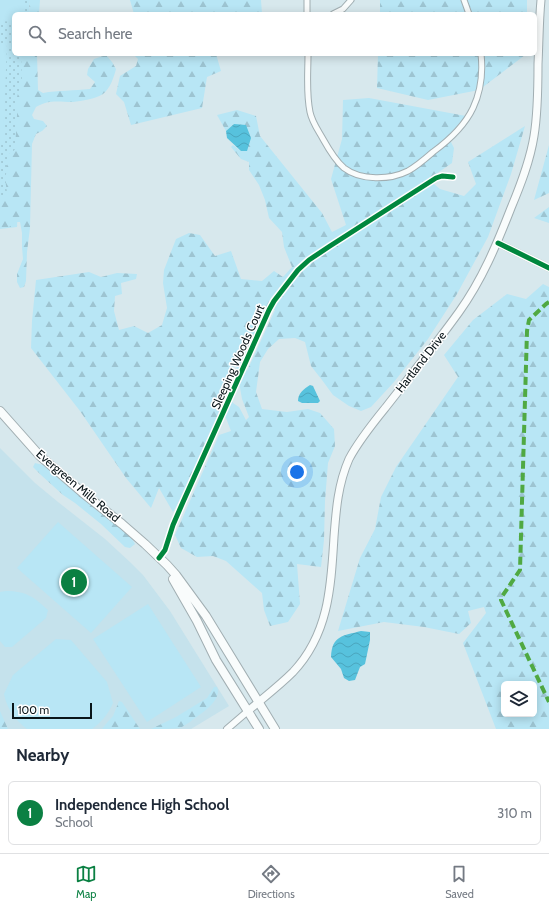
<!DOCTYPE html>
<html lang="en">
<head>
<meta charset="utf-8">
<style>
	body { margin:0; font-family:Cabin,sans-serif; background:#f2f2f3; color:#1f2937 }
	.controls { position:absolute; right:12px; bottom:12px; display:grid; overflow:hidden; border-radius:6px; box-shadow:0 2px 10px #0003 }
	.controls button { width:36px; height:36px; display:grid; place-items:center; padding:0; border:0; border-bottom:1px solid #e0e1e3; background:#fff; color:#1f2937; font:20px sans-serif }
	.scale { position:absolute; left:12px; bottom:10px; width:80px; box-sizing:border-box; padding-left:4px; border:2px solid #091519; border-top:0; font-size:11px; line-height:14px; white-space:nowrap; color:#091519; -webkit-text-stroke:3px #fff; paint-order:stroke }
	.you { position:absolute; left:297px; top:472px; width:14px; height:14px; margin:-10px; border:3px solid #fff; border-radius:50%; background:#1a73e8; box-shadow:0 0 0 6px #1a73e833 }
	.badge { display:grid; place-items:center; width:26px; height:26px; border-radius:50%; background:#0b8043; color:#fff; font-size:13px; font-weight:700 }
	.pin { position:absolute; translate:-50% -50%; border:2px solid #fff; box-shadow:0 1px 4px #0006 }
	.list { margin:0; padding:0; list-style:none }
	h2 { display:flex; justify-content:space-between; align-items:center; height:52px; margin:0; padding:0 16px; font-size:17px }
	h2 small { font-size:13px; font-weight:400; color:#747a83 }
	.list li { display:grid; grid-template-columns:26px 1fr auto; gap:12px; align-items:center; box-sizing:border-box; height:64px; margin:0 8px 8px; padding:0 8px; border:1px solid #e0e1e3; border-radius:6px }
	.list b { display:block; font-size:15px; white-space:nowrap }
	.list p { margin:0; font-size:13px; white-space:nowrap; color:#747a83 }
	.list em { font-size:13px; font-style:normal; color:#747a83 }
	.icon { flex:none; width:22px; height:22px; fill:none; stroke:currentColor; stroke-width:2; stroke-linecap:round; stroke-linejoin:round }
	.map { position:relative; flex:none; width:549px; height:729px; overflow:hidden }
	.search { position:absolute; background:#fff; box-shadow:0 2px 10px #0003; left:12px; right:12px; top:12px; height:44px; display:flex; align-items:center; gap:10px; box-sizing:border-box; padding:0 14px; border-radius:6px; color:#747a83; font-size:15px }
	.sheet { height:124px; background:#fff }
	nav { display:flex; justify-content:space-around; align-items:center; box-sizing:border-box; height:56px; border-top:1px solid #e0e1e3; background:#fff; font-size:11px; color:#747a83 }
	nav a { display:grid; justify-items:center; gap:2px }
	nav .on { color:#0b8043 }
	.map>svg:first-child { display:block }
	.built { fill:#c5e2ec }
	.green { fill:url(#green-dots) }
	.forest { fill:url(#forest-firs); fill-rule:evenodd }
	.pitch { fill:#b8e6f5 }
	.water { fill:url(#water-waves) }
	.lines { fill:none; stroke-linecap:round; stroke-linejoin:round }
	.minor-casing { stroke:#a1aeb2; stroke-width:7 }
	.tertiary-casing { stroke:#a1aeb2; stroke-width:8 }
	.secondary-casing { stroke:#a1aeb2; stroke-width:9 }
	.primary-casing { stroke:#a1aeb2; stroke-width:10 }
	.minor { stroke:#f9fcfc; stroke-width:5 }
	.tertiary { stroke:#f9fcfc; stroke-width:6 }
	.secondary { stroke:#f9fcfc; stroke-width:7 }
	.primary { stroke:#f9fcfc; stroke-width:8 }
	.quiet { stroke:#50a942; stroke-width:4; stroke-dasharray:8 4; stroke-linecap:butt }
	.cycleway-casing { stroke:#fff; stroke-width:8 }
	.cycleway { stroke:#00873e; stroke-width:5 }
	.labels { text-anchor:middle; stroke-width:3; stroke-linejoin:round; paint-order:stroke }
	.street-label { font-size:12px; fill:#091519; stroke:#fff }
</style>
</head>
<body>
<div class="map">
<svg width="549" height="729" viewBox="0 0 549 729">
	<defs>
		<pattern id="green-dots" width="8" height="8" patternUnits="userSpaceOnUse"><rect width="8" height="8" fill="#b8e6f5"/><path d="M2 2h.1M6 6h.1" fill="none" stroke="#9dc4d1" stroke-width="1.8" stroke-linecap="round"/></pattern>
		<pattern id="forest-firs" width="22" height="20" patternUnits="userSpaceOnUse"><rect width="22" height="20" fill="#b8e6f5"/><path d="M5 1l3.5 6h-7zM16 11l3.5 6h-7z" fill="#9dc4d1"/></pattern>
		<pattern id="water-waves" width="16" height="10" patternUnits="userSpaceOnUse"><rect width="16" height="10" fill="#57c2dd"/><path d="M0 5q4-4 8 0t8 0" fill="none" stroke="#4aa6bd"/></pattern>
	</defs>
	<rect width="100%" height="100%" fill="#d7e8ed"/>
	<path class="built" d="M0,448l35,35 23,19 47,37 26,24 12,12 27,36 59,95 -38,23h-191z"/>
	<path class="green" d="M0,0h30l-1,14h-15v40h13l-10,173 -17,2z"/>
	<path class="forest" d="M30,0h10l-1,14h-10z
		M130,0h131l1,14h-128z
		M380,0h147v14h-147z
		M21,54h16l1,36 5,3c15,-3 31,-2 47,-4l5,-7 -8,-7 1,-6 6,-10 12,-4 6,7 4,7c-2,8 -6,20 -13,25 -8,5 -21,7 -30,8 -15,0 -23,-3 -37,5l-4,8 2,4 9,2 4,5 -5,5 -6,3 -4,10 -2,84 -3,24 -1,29 -2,6 -4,1 -3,-6v-8l6,-15 -1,-12v-14l-2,-11h-4c-5,5 -9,6 -16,6v-27l7,-9 -2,-13 2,-10v-15l6,-2 2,-3 2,-34v-18l5,-16z
		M119,54h97l5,17 -14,6 -5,31 -71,17 -7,-23 -8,-8 4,-18 16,-10 2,-7 -5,-5 -13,2z
		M378,54h147v1l-46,35 -51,10 -51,-12z
		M369,98l97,18 -18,20 6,12 -2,15 -16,11 -2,10 6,5 24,7 12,-12 -8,-22 57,-36 -14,48 -23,63 -31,57 -29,45 -34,43 -23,25 -10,4 -12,-5 -16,-11 -11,-15 -11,-14 -6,-24 -10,-4 -16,1 -11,10 -8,13 -4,30 6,17 25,3 21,-3 12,4 14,16 1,17 -7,17 -3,38 -1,39 -3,27 -24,-3 3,40 -12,18 -18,4 -6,-16 -2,-17 -36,-32 -13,-5 -16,1 -16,-9 -6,-13 44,-100 12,-4 -5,-13 -5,-4 -30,66 -18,32 -14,-24 -8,20 -25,-30 -46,-67 -49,-63 1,-27 4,-41 53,-8 12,5 16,-4 20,1 -1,5 -15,4 1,11 -7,2 -1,15 5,19 15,-4 14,7 14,-8 5,-17 -4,-25 1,-13 12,-31 13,-6 11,2 15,21 16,-5 10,28 21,2 12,-10 9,6 9,-10 -8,-20 -2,-15 -13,-14 -4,-18 -6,-15 -10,-15v-8l-8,-3 -10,-12 2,-2 8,6 -7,-27 -8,7 -9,-16 20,-5 19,6 4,20 62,77 10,19 14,-7 -15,-46 11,-40 1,-39zM266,310h9l-28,61 -3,-12zM236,365l6,34 7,18 -3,3 -7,-13 -6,-4 -7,-14 3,-19z
		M549,145v48l-15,7z
		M549,207v16l-15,-5z
		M543,284l6,3v442h-53l-33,-86 23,-30 -2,-6 -16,4 3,12 -12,11 -35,-7 -40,-5 -46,9 22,-73 15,-29 6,-32 15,-30 62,-90 -14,-22 29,-35 34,-26 19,5zM504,684h30v30h-30z
		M35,463l8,2c17,14 33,28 50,42 11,9 37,25 42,37l-5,4 -5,-1 -24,-23 -26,-21 -12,-8 -22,-20 -8,-8z
		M214,687h3c6,14 -18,28 -27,35 -4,2 -7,5 -11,6 -5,1 -22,1 -28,1l25,-12 31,-19z
		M119,701l3,1 18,27h-38l3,-4 8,-9z
		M0,711l8,18h-8z"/>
	<path class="pitch" d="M0,0h24v14h-10v8l-14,-1z
		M0,44h7l-4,97h-3z
		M58,522l74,65 -41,46 -74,-65z
		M6,591c20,0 28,6 42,19l-2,8 -34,29h-7l-5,-6v-49z
		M148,604l53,83 -54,35 -54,-83z
		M56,639l15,1 36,42 6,21c-5,11 -11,19 -21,26h-65c-12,-9 -20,-20 -23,-35l9,-19z"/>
	<path class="water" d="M234,124l12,1 5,13 -4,13h-6l-14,-13 -1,-7z
		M310,385l3,1 7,15 -2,2h-16l-4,-2c0,-8 6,-12 12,-16z
		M361,631l9,1v8l-5,24 -5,3 -5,13 -6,1 -5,-3 -3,-9 -10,-12c1,-22 12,-21 30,-26z"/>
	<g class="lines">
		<g class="minor-casing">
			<path id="minor" d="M307,0v14
				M464,0l5,14
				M333,14l10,-5 8,-9
				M308,54c0,19 -2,39 2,58 2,10 8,18 13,27 5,9 14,23 21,29 17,13 46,12 64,3 9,-5 17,-12 25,-19 15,-11 32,-27 40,-44 8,-17 10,-36 8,-54
				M159,558l6,-8 8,-25 10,-23 86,-192 5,-9 24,-31 11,-10 21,-14 106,-68 6,-2 11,1"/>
		</g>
		<g class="tertiary-casing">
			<path id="tertiary" d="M498,243l51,25
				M227,729l21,-18"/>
		</g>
		<g class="secondary-casing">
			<path id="secondary" d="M248,711c15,-13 31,-25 45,-39 36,-38 38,-86 41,-135 2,-27 4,-53 15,-78 10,-19 24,-36 37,-52 25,-32 50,-63 73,-95 23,-32 38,-68 52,-104 10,-24 19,-47 23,-72 4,-24 4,-48 4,-72 1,-21 1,-43 3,-64"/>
		</g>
		<g class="primary-casing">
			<path id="primary" d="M0,411l40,45 43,37 39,31 23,20 22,21 9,10 30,41 69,113
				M173,579l24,42 19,39 43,69"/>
		</g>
		<use href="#minor" class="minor"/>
		<use href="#tertiary" class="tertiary"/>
		<use href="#secondary" class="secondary"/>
		<use href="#primary" class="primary"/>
		<path class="quiet" d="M549,302l-3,2 -17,16 -2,11 -7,239 -19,28v2l48,102"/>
		<g class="cycleway-casing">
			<path id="cycleway" d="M498,243l51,25
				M159,558l6,-8 8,-25 10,-23 86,-192 5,-9 24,-31 11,-10 21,-14 106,-68 6,-2 11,1"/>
		</g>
		<use href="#cycleway" class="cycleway"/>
	</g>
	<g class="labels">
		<g class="street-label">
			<text transform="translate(238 357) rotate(-66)" y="4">Sleeping Woods Court</text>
			<text transform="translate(421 362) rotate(-52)" y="4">Hartland Drive</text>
			<text transform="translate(78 486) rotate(40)" y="4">Evergreen Mills Road</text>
		</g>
	</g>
</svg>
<div class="controls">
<button><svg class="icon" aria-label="layers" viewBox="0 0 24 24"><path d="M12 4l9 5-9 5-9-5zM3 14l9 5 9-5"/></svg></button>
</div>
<div class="scale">100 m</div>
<div class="you"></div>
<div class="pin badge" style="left:74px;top:582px">1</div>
<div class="search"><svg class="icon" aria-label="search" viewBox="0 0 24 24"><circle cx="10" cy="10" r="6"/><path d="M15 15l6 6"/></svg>Search here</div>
</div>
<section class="sheet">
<h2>Nearby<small></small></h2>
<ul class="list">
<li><span class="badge">1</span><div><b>Independence High School</b><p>School</p></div><em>310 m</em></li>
</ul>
</section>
<nav>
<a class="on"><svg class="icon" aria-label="map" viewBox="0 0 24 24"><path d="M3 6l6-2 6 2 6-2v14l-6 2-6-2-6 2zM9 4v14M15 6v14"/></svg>Map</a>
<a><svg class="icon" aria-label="directions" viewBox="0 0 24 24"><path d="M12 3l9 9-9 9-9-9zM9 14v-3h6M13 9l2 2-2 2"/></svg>Directions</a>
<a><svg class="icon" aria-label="saved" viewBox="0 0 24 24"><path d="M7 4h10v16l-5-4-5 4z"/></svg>Saved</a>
</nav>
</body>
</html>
